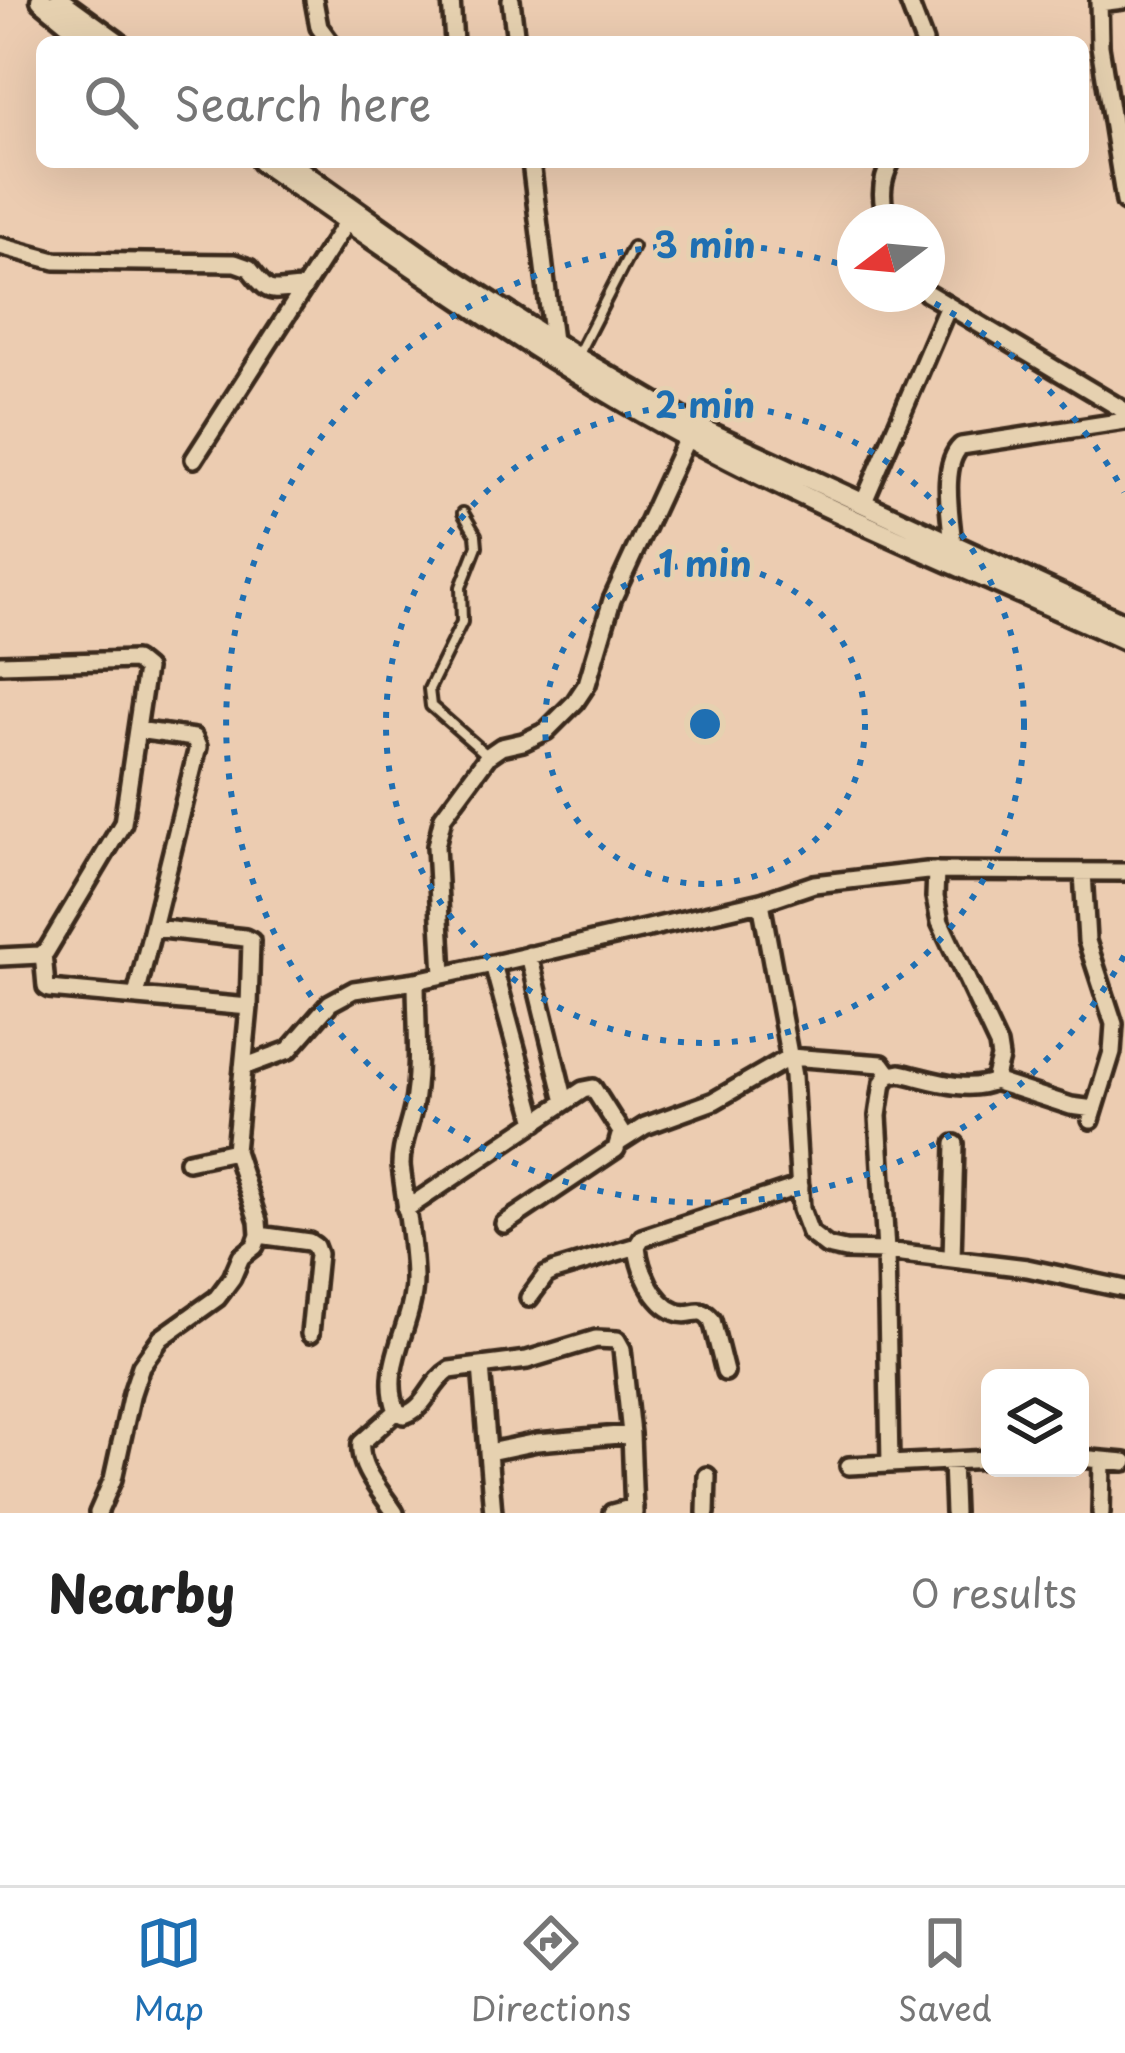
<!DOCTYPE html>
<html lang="en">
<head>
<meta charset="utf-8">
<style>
	body { margin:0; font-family:"Playpen Sans",sans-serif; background:#f2f2f2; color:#222 }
	.controls { position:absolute; right:36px; bottom:36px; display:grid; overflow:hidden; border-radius:18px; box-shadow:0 12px 48px #0002 }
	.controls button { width:108px; height:108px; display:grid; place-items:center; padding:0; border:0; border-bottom:3px solid #e0e0e0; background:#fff; color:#222; font:60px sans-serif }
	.compass { position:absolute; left:837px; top:204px; width:108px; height:108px; border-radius:50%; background:#fff; box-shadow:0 12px 48px #0002; rotate:254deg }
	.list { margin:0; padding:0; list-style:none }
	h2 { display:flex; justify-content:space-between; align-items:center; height:156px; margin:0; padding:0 48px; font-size:51px }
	h2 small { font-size:39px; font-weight:400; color:#767676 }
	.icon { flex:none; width:66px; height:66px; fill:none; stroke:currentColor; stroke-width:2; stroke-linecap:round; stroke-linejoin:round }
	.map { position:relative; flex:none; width:1125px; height:1513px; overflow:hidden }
	.search { position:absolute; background:#fff; box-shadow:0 12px 48px #0002; left:36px; right:36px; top:36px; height:132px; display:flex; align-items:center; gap:30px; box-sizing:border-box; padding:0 42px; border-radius:18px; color:#767676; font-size:45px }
	.sheet { height:372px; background:#fff }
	nav { display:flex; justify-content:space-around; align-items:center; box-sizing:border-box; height:168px; border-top:3px solid #e0e0e0; background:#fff; font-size:33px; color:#767676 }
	nav a { display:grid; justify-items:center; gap:6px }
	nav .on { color:#1f6fb2 }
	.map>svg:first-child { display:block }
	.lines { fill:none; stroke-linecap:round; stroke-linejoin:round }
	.service-casing { stroke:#3b2a1e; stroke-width:16 }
	.minor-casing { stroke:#3b2a1e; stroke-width:24 }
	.tertiary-casing { stroke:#3b2a1e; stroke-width:27 }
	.service { stroke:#e6d1b0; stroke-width:8 }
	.minor { stroke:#e6d1b0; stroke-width:15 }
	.tertiary { stroke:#e6d1b0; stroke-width:18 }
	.ring { fill:none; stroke:#1f6fb2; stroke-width:6; stroke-dasharray:6 12 }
	.centre { fill:#1f6fb2; stroke:#e6d1b0; stroke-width:6 }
	.ring-label { font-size:36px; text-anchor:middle; font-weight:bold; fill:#1f6fb2; stroke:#e6d1b0; stroke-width:9; stroke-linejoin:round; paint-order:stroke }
</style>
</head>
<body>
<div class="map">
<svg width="1125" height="1513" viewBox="0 0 1125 1513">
	<rect width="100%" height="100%" fill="#ecccb1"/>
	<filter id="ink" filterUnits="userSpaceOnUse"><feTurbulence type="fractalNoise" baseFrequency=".00833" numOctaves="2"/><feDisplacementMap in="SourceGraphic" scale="24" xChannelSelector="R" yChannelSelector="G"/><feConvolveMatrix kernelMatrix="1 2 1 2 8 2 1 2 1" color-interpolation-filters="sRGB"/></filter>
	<g filter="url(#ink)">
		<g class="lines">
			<g class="service-casing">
				<path id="service" d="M577,356l56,-109
					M463,513l13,22 1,11 -16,41 1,35 -33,67 2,17 56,49"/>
			</g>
			<g class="minor-casing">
				<path id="minor" d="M314,0l5,27 11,15
					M451,0l3,42
					M511,0l5,42
					M908,0l16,42
					M1099,0l1,46 25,156
					M1099,3l24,-3
					M531,162l22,179
					M888,222c-8,-21 -8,-40 3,-60
					M0,246l55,15 180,2 14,5c23,29 17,22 54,20
					M927,293l198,118
					M194,459l153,-238
					M863,504l85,-198
					M953,545c-2,-27 -13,-80 8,-99l164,-25
					M0,664l135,-4 11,9 -23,154 -77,129 -6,3 -40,2
					M1083,872l4,69 27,83 -2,28 -21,68
					M761,902l32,174 8,133 9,24 17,13 18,4 41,1 141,17 98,21
					M43,953l3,34 3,2 200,18
					M529,955l36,147
					M493,964l43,158
					M443,975l-7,-129 7,-29 45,-61 13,-9 22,-5 23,-11 29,-29 12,-18 25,-84 75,-162
					M416,981c0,41 5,87 -3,127 -4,20 -12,36 -12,57 4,38 13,77 13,115 0,46 -35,85 -17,131l7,4c23,-7 26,-33 46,-45l77,-10 69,-21 21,1 5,9 9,85 3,79
					M136,996l62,-249 -4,-9 -57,-8
					M243,1067l46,-17 41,-47 24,-13 62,-9 77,-17 268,-62 53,-18 113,-13 198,1
					M994,1081l77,25 23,3
					M620,1142l25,-16 69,-25 76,-44 92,7 8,11
					M188,1161l47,-10
					M406,1209l177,-119 10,-2 28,44 -5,17 -112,75
					M259,1235l50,7 6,4 3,8 -8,80
					M952,1259l3,-115
					M529,1298l17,-23 8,-4 83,-25
					M481,1366l12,147
					M725,1372l-13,-52c-14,-17 -19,-1 -36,-8 -23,-9 -37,-43 -39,-66l5,-8 158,-52
					M489,1452l48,-10 94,-8
					M1080,1458l45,4
					M952,1461l2,52
					M890,1464l-4,-213 -8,-135 5,-34 7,-7 10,-2c29,6 66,21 94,8l6,-23 -2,-13 -58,-123 -5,-25 1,-26
					M849,1466l141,-7
					M98,1513l15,-34 19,-86 9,-27 20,-28 56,-40 15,-20 9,-21 14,-11 4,-11 -1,-14 -23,-70 14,-144 2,-66 -6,-3 -92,-10
					M395,1513c-13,-21 -37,-44 -34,-70l36,-32
					M612,1513l22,-6
					M706,1513l1,-37
					M1101,1513l1,-53"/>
			</g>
			<g class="tertiary-casing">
				<path id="tertiary" d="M41,0l51,42
					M59,0l58,42
					M262,162c138,96 275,194 423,274 142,77 294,137 440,204
					M288,162l138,98 150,97 117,68 432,199"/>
			</g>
			<use href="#service" class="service"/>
			<use href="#minor" class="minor"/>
			<use href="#tertiary" class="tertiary"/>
		</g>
	</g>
	<g class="ring">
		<circle cx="705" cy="724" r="160"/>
		<circle cx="705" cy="724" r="319"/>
		<path d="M1124 956A479 479 0 1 1 853 268M919 295A479 479 0 0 1 1124 492"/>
	</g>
	<circle cx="705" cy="724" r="18" class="centre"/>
	<g class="ring-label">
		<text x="705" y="258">3 min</text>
		<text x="705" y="418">2 min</text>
		<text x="705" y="577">1 min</text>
	</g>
</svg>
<div class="controls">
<button><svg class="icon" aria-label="layers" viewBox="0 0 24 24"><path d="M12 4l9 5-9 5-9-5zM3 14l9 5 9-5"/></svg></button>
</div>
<svg class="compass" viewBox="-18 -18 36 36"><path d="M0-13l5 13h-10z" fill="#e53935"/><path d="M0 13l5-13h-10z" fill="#767676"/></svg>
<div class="search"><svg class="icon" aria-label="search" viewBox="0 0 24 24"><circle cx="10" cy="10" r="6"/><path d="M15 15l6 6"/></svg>Search here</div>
</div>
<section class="sheet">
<h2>Nearby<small>0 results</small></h2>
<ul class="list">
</ul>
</section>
<nav>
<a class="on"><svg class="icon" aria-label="map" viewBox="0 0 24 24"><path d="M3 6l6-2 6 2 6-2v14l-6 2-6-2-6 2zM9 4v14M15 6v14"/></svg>Map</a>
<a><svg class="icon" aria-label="directions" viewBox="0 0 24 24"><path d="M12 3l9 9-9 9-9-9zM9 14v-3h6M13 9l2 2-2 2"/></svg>Directions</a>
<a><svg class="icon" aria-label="saved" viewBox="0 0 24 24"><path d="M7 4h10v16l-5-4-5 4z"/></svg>Saved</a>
</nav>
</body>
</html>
